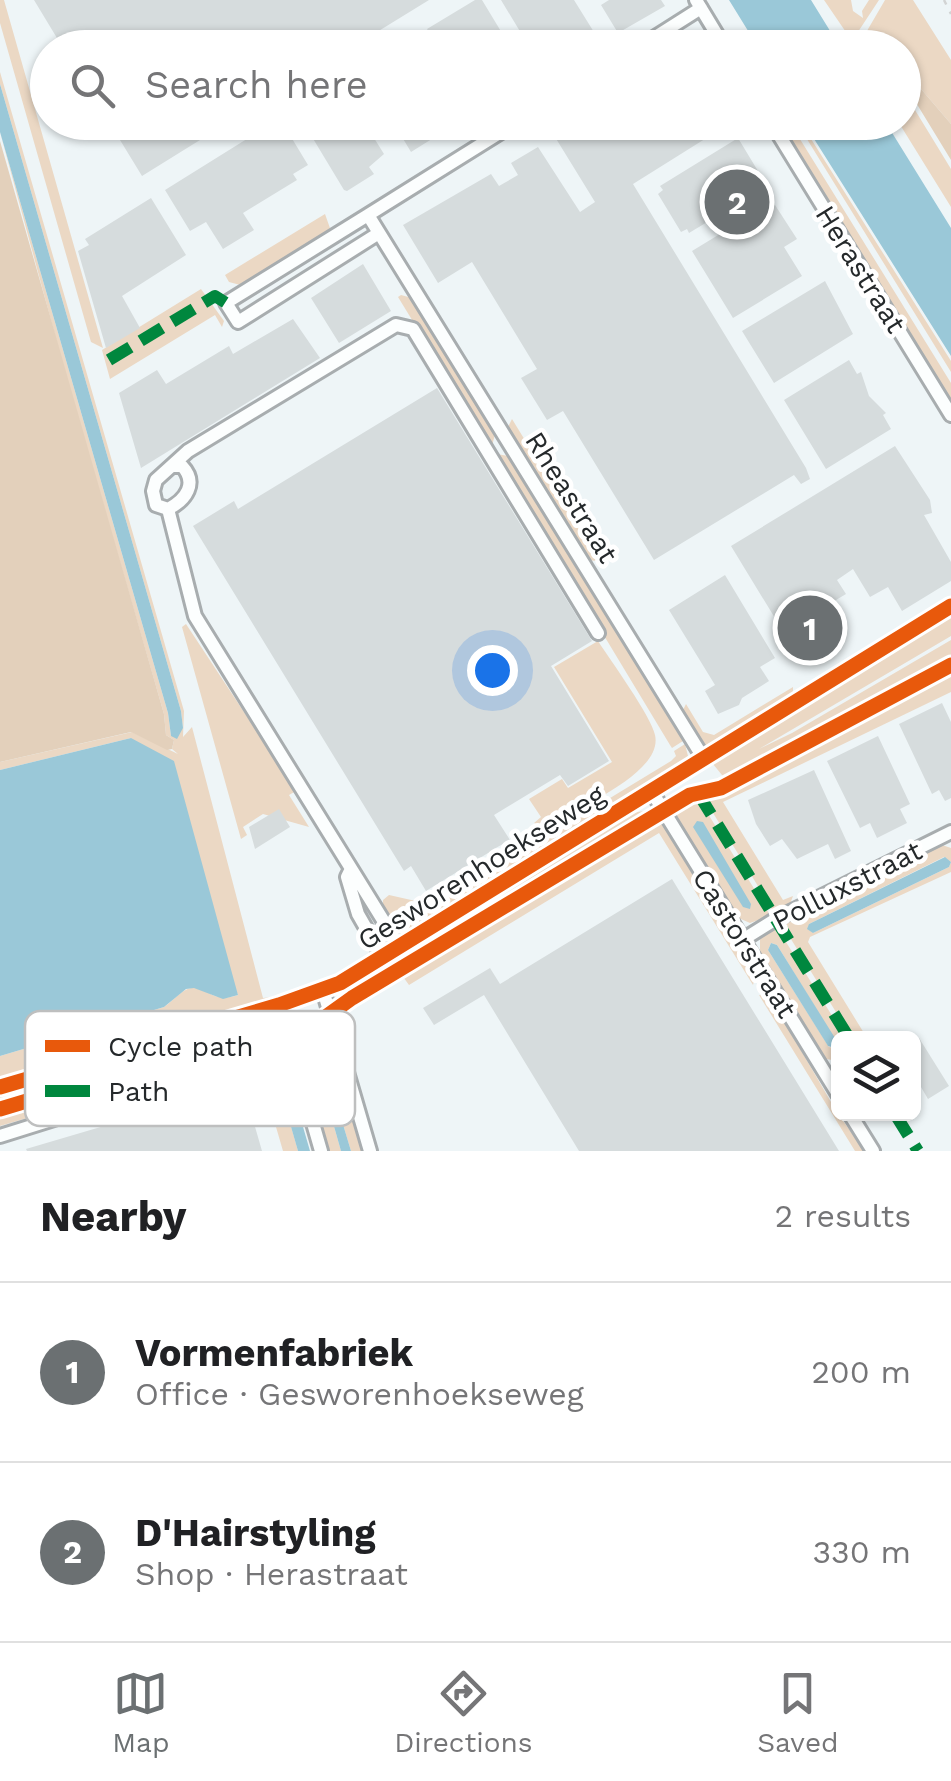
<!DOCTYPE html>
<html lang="en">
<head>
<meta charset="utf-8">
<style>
	body { margin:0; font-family:"Work Sans",sans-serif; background:#f6f6f6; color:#202124 }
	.controls { position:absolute; right:30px; bottom:30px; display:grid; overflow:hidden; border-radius:15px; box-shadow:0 2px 8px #0004 }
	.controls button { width:90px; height:90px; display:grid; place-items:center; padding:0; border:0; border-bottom:2px solid #e0e0e0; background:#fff; color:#202124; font:50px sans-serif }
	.you { position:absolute; left:492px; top:670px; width:35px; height:35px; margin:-25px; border:8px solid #fff; border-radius:50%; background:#1a73e8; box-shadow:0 0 0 15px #1a73e833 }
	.badge { display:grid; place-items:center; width:65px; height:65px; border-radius:50%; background:#6b7072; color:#fff; font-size:32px; font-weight:700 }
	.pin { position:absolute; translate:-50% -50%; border:5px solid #fff; box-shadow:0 2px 10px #0006 }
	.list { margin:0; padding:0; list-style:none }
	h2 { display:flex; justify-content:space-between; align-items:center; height:130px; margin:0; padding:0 40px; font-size:42px }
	h2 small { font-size:32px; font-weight:400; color:#757577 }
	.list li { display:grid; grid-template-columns:65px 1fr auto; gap:30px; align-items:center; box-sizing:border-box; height:180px; padding:0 40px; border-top:2px solid #e0e0e0 }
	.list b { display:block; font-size:38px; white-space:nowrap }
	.list p { margin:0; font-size:32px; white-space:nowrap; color:#757577 }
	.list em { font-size:32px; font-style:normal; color:#757577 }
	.icon { flex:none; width:55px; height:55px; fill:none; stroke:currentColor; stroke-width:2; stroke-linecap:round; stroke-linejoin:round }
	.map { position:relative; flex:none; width:951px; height:1151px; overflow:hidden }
	.search { position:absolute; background:#fff; box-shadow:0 2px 8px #0004; left:30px; right:30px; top:30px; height:110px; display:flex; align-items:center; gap:25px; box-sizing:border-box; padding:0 35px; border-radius:55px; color:#757577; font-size:38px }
	.sheet { height:490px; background:#fff }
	nav { display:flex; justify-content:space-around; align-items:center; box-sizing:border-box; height:140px; border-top:2px solid #e0e0e0; background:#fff; font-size:28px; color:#757577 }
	nav a { display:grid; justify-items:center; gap:5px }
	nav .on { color:#6b7072 }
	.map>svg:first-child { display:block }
	.green { fill:#ebd8c4; fill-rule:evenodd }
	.forest { fill:#e3d0bb }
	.water { fill:#9ac8d8 }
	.building { fill:#d6dcdd }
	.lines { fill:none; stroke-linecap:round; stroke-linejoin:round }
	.minor-casing { stroke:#a8adaf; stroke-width:18 }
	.path { stroke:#d2d4d4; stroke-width:2.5; stroke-dasharray:5 8; stroke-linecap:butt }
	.minor { stroke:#fcfefe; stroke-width:12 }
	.quiet { stroke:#00873e; stroke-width:12; stroke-dasharray:25 12; stroke-linecap:butt }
	.cycleway-casing { stroke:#fff; stroke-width:21 }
	.cycleway { stroke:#e8590c; stroke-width:15 }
	.labels { text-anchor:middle; stroke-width:9; stroke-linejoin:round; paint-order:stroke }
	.street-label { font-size:28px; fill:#25292b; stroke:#fff }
	.key { fill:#fff; stroke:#bebfbf; stroke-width:2.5 }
	.key-label { font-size:28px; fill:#25292b }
</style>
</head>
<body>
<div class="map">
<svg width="951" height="1151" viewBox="0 0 951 1151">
	<rect width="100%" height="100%" fill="#eef5f7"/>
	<path class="green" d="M0,0h4l99,348 -12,-6 -91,-319z
		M824,0h27l2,11 10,7 -1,-7 7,-11h10l-27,41z
		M885,0h28l38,60v64l-47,-55v-21h-47z
		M0,72l184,639 -1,26 9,-10 71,271 9,-1 1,2 -273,80v-23l164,-49c8,-5 18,-18 27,-19 18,-2 19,16 47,7l-107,-257 -131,32v-8l132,-30 46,22 -6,-5 2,-9 -8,-5 -2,-21 -99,-342 -65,-240 168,581 3,23 12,-8 -2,-17 -181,-627z
		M904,92l47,77v38l-52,-84 5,-1z
		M777,123h13l161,260v23z
		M797,123h4l150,238v11z
		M325,214l6,17 -87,55 -15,-4 -4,-7z
		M201,289l23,32 -2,6 -7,-12 -105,64 -8,-29z
		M401,295l11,3 83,136 -3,12 -2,1 -92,-150z
		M512,419l87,142 -14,-1 -79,-129z
		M497,454l11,2 175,285 -11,7 -2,-3 -175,-290z
		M951,614v22l-192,113 33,-16 159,-93v19l-225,121 -13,-16 23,-18z
		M186,624l110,167 -7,4 20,32 -46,-13 -20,13 4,8 -6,4 -59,-212z
		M598,641c13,20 53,75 57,94 9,38 -80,74 -108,91l-8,1 -5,-4 7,-6 -12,-18 33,-20 6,9 44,-26 -58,-95z
		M951,669v23l-228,110 60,98 10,-4 -4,11 -14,7 -73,-119 23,-5z
		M793,687v11l-80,48 -12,-1 -21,-29 6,-12 17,28 11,3z
		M685,744l3,12 -6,10 -275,168 -11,-3 -13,-21v-10l6,-5 40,9 15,-5 227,-138 5,-5 -2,-5z
		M697,796l69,112 4,8 -20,7 -16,-7 -65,-106z
		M644,811l9,3 -254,155v-14l233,-142z
		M658,817l98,157 -3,11 -94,-152 -250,152 -8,-11z
		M942,845l9,3v24l-141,65 -2,5 59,96h-15l-71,-115zM944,857l7,5 -2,5 -136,66 -4,-9z
		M776,926l70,112h-8v17l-6,5 -11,-2 -61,-101v-18zM771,943l6,2 57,93 1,10 -6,-1 -61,-97z
		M759,995l11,2 68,117 27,37h-10z
		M324,1021l38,130h-11l-34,-113 -7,4 31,109h-17l-30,-105z
		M202,1035l11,9 -213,63v-13z
		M215,1050l3,12 -218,64v-13z
		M232,1051l24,8 15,-3 27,95h-15l-25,-86 -17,-10 -7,2z"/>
	<path class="forest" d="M904,69l47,55v36l-47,-77z
		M0,141l164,573 2,21 8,5 -2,9 -5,1 -36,-18 -131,30z"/>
	<path class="water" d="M729,0h82l29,47h-82z
		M0,84l181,627 2,17 -6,11 -6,-3 -3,-23 -168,-581z
		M804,123h82l65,105v128z
		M131,738l43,23 64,234 -15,4 -29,-11 -8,1 -22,18 -164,49v-286z
		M697,821l6,1 48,82 -1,5 -7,-2 -50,-80z
		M945,857l6,5 -2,5 -136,66 -6,-4 2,-5z
		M771,943l6,2 58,93v10l-7,-2 -60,-96z
		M268,1025l7,5 35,121h-12l-30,-104 -16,-10 1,7 -10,-1 -5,-7 5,-6z
		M317,1038l34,113h-10l-31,-109z"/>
	<path class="building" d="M34,0h395l-78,48h-288z
		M475,0h7l29,48h-73l-11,-19z
		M501,0h73l23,37 -16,11h-51z
		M609,0h52l4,6 -47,27 -17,-28z
		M109,122h120l-87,54z
		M274,122h8l26,43 -15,9 4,6 -54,33 11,17 -31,19 -17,-27 -16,9 -25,-41z
		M303,122h61l20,32 -15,13 5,7 -27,17 -3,-1z
		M393,122h66l-48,30z
		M579,122h153l-99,62 173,284 4,11 -9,5 -7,-9 -140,85 -91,-149 -16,9 -26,-42 16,-9 -65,-107 -34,21 -35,-58 88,-51 8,12 19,-11 -7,-12 27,-16 42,65 15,-10 -40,-65z
		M738,138l29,48 -78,47 -2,-4 -6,3 -23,-38 5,-4 -3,-4z
		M151,198l35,57 -64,41 18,32 -34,20 -28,-97 11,-6 -4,-6z
		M775,205l22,34 -13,8 18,29 -69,42 -41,-67 69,-42 2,4z
		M363,264l28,47 -52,32 -28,-45z
		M825,281l28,53 -79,49 -32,-52z
		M293,319l27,39 -179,110 -22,-75 38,-23 9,14 63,-38 4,8z
		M849,360l8,14 4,-2 8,24 17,17 -3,2 8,14 -65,40 -42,-69z
		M437,388l155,253 -41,25 58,95 -41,25 -8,-11 -66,40 16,25 -16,9 -1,5 -5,-1 -62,38 -15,-25 -7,5 -211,-345 41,-25 4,8z
		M895,446l35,54 2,13 -8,2 27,47v19l-49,30 -14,-24 -18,10 -17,-28 -16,11 9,14 -20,12 8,13 -26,15 2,9 -15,8 -64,-105z
		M725,575l50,83 -15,9 9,14 -27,17 -3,7 -21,9 -13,-23 10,-6 -46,-75z
		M942,703l9,19v76l-6,3 -6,-11 -7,4 -33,-70z
		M878,736l32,68 -10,5 7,14 -30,15 -7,-15 -10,5 -33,-67z
		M814,770l37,81 -16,8 -7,-15 -31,15 -15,-20 -12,7 -14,-22 -8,-24z
		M279,809l11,18 -35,22 -6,-22z
		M672,879l167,272h-260l-95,-156 -50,30 -11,-17 67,-40 10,16z
		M919,1038l30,48 -21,13 -14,-24v-34z
		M243,1085l19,66h-235l-1,-2z"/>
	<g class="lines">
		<g class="minor-casing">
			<path id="minor" d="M696,0l29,48
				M638,48l63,-40
				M517,122l-149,93 336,544
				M771,122l180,293
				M368,215l-142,88 12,19 141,-89
				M174,466h8c16,17 4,34 -14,43l-12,-4 -3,-14 3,-11 32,-29 208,-126 17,4 185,304
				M168,509l27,107 204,330
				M652,792l186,302
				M351,869l-4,8 11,37 24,42
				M744,939l32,-20 175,-87
				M323,990l47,161
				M279,1005l42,146
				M0,1087l279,-82 61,-22 611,-377
				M850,1114l23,37
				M0,1136l220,-69 -6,-43"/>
		</g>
		<path class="path" d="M944,0l7,14"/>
		<use href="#minor" class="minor"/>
		<path class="quiet" d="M109,360l106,-64 11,7
			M698,793l151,245
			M895,1114l23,37"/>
		<g class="cycleway-casing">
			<path id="cycleway" d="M0,1087l279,-82 61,-22 611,-377
				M0,1109l209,-63 13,-1 37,10 22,-6 71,-51 338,-203 31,-7 230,-123"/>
		</g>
		<use href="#cycleway" class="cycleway"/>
	</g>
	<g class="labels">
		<g class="street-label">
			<text transform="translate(861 269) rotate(58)" y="10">Herastraat</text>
			<text transform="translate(572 497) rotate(58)" y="10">Rheastraat</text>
			<text transform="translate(481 867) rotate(-32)" y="10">Gesworenhoekseweg</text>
			<text transform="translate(847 885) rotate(-27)" y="10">Polluxstraat</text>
			<text transform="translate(745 943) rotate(58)" y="10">Castorstraat</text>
		</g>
	</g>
	<rect x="25" y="1011" width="330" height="115" rx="15" class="key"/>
	<rect x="45" y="1040" width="45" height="12" fill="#e8590c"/>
	<rect x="45" y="1085" width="45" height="12" fill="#00873e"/>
	<g class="key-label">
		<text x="108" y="1056">Cycle path</text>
		<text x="108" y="1101">Path</text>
	</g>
</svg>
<div class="controls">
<button><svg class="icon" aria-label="layers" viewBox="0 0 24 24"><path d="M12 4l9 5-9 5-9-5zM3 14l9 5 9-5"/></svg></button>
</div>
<div class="you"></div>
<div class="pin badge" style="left:810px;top:628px">1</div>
<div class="pin badge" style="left:737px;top:202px">2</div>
<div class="search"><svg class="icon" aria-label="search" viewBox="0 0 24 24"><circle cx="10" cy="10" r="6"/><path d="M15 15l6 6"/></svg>Search here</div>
</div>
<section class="sheet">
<h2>Nearby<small>2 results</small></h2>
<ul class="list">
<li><span class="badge">1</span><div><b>Vormenfabriek</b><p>Office · Gesworenhoekseweg</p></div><em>200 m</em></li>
<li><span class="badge">2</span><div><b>D'Hairstyling</b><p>Shop · Herastraat</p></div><em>330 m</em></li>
</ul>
</section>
<nav>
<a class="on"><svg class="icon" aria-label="map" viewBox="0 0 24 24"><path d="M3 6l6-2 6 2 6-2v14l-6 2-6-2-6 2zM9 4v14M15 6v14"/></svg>Map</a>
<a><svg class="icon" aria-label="directions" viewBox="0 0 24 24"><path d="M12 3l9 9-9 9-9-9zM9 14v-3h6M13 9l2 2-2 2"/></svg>Directions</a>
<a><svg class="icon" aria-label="saved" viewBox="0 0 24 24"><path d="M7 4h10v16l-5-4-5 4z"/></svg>Saved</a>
</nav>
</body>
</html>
